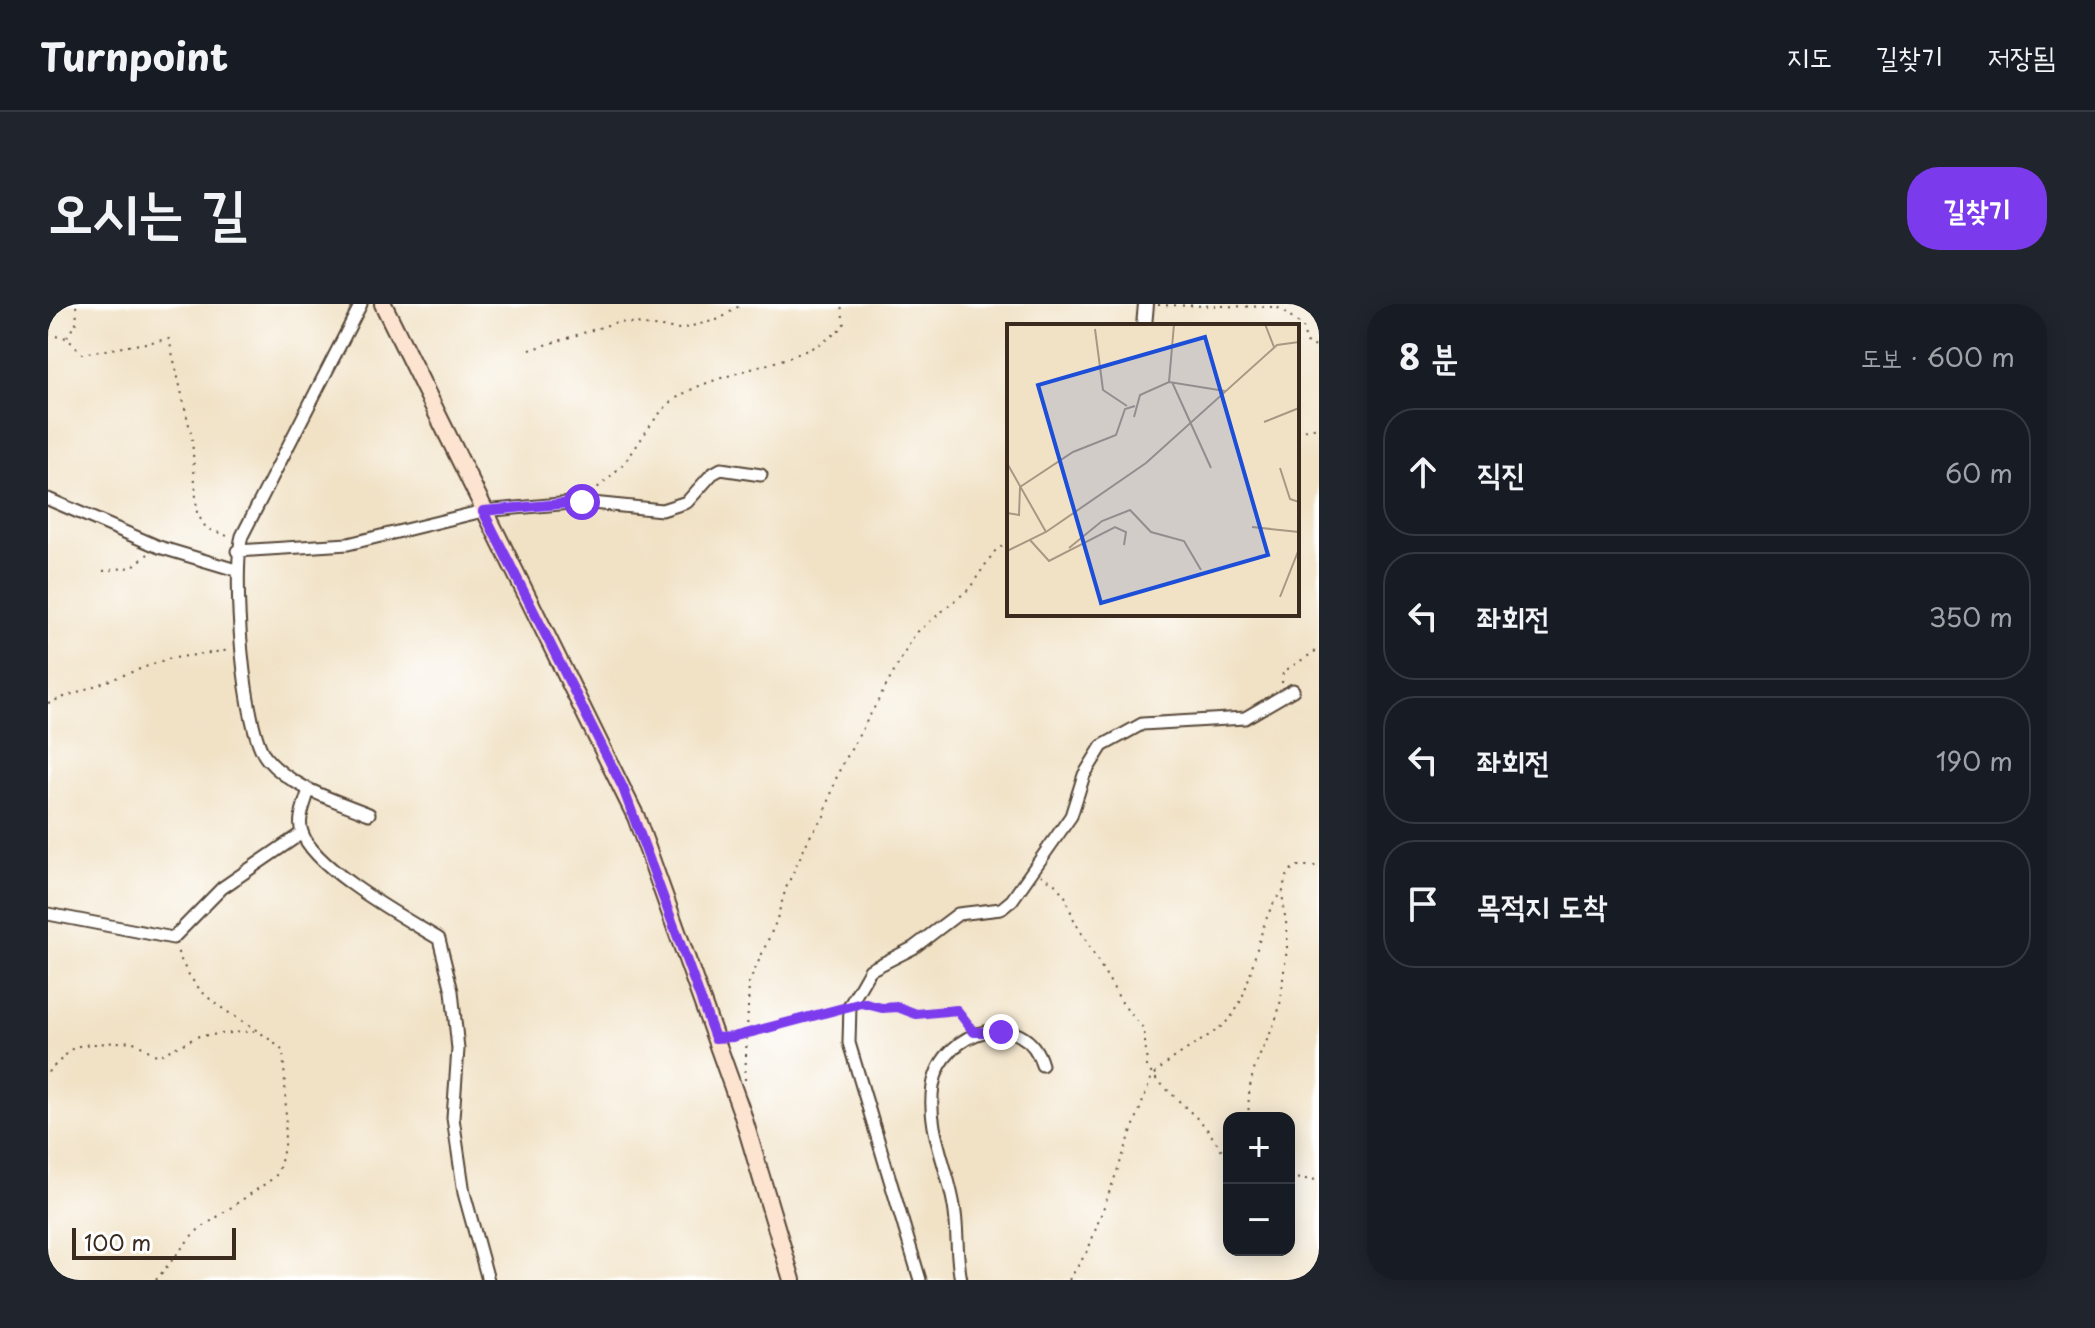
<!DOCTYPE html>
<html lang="ko">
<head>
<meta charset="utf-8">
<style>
	body { margin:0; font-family:"Playpen Sans","Poor Story",sans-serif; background:#20242c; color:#f1f3f6 }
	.controls { position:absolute; right:24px; bottom:24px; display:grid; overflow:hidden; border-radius:16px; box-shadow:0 4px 20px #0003 }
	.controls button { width:72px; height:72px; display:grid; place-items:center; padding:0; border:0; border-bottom:2px solid #363941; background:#171b24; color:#f1f3f6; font:40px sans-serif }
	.scale { position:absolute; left:24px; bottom:20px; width:164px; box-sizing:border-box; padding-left:8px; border:4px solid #3b2a1e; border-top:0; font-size:22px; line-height:28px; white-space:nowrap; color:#3b2a1e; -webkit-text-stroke:6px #fff; paint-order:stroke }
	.stop { position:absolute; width:24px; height:24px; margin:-18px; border:6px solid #7c3aed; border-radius:50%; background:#fff }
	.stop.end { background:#7c3aed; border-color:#fff; box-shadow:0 2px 8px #0008 }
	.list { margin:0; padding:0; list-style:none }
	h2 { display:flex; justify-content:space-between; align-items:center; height:104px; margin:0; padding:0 32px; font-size:34px }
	h2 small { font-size:26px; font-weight:400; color:#9ea1a6 }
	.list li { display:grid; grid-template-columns:52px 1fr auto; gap:24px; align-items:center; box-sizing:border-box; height:128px; margin:0 16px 16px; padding:0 16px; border:2px solid #363941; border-radius:32px }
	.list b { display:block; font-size:30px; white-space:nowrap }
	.list em { font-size:26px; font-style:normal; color:#9ea1a6 }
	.icon { flex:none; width:44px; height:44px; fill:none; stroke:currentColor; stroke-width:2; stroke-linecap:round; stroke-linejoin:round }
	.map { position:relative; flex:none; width:1271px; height:976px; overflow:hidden; border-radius:32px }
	header { display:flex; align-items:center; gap:48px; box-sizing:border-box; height:112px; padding:0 40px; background:#171b24; border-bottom:2px solid #363941 }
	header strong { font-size:38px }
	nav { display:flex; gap:44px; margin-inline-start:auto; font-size:28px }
	.intro { display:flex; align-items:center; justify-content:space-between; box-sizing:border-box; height:192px; padding:0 48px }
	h1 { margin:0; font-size:56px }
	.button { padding:20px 36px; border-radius:32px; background:#7c3aed; color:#fff; font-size:28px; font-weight:700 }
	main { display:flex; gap:48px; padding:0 48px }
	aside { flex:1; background:#171b24; border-radius:32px; box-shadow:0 4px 20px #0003 }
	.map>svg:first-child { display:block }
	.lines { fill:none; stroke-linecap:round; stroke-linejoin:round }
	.minor-casing { stroke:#564637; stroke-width:15 }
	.tertiary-casing { stroke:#564637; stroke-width:18 }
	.secondary-casing { stroke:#564637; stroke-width:20 }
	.path { stroke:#564637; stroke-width:2; stroke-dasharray:2 6; stroke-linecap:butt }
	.minor { stroke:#fff; stroke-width:11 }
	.tertiary { stroke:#fff; stroke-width:14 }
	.secondary { stroke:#fde4d1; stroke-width:16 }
	.route { stroke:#7c3aed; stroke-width:10 }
	.inset-road { fill:none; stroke:#a89883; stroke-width:2 }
	.view { fill:#1d4ed8; fill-opacity:0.15; stroke:#1d4ed8; stroke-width:4 }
	.inset-edge { fill:none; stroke:#3b2a1e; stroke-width:4 }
</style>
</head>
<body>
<header>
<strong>Turnpoint</strong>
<nav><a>지도</a><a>길찾기</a><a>저장됨</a></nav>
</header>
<div class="intro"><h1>오시는 길</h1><a class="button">길찾기</a></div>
<main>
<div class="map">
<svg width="1271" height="976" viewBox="0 0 1271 976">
	<rect width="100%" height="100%" fill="#fff"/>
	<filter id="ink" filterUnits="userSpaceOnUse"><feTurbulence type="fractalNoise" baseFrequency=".0125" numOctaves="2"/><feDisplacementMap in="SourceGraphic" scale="16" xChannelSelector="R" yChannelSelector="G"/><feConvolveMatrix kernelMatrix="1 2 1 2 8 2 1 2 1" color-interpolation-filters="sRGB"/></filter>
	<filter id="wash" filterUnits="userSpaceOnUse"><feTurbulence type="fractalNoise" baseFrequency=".006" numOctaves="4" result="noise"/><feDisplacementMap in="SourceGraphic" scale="32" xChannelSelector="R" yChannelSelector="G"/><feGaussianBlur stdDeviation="1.8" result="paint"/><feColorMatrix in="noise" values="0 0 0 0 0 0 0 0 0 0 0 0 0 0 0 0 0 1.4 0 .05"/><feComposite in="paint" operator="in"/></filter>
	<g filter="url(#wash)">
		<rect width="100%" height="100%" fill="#f1e2c6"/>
	</g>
	<g filter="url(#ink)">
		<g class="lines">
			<g class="minor-casing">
				<path id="minor" d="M313,0l-119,232c-10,36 1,196 25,223 25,29 68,41 102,55
					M0,195l111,48 77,23
					M189,247l111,-7 135,-33 99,-9 80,8 25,-8 25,-28 9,-5 40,6
					M261,485c-3,13 -12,30 -7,43 11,36 104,87 137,107l13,52 6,58 -5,69 11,75 24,87
					M0,610l125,24 49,-50 80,-55
					M872,976l-71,-237 1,-38 20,-35 43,-22 45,-34 43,-5 11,-9 59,-84 13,-41 18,-29 40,-22 103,-6 48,-28
					M913,976c-5,-23 -3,-45 -6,-67 -5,-43 -29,-82 -22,-127 10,-59 94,-79 109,-21"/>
			</g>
			<g class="tertiary-casing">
				<path id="tertiary" d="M1096,22l2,-22"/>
			</g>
			<g class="secondary-casing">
				<path id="secondary" d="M335,0l253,513 106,296 50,167"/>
			</g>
			<path class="path" d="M1110,1l119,2 26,20 3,16 13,5
				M0,31l19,3 15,16 87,-15 23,99 5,75 9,15 24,9
				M19,33l10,-16 -1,-17
				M482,46l87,-28 63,7 40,-10 22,-15
				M1249,127l22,-4
				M544,189c12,-12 29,-24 39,-39 16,-22 27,-46 52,-60 45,-26 130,-31 161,-70l-3,-20
				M55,267l29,-4 16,-13
				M1234,379l1,-11 36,-23
				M0,399l119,-44 63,-9
				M993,571l13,8 11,13 9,24 50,86 20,23 3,37 6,10 51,49 25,35
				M816,700l34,3 18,7 41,-4 11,15
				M682,734l109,-29
				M0,768l25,-24 9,-3 50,-4 26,15 41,-20 55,-5
				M697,776l4,-97 27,-61 10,-34 23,-50 15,-22 14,-43 77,-139 54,-45 25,-37 15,-11
				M1201,814c-5,-61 29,-77 33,-128 1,-19 7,-42 5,-61 -3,-23 -11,-45 8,-63h24
				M1241,874l30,2
				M108,976l38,-47 81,-56c16,-28 10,-94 8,-126 -41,-39 -84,-40 -106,-101
				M1021,976l19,-30 63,-171c20,-27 70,-43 85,-69 19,-33 23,-97 47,-119"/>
			<use href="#minor" class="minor"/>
			<use href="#tertiary" class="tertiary"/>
			<use href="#secondary" class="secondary"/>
		</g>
	</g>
	<g class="lines" filter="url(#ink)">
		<path class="route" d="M534,198l-99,9 140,277 92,250 18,-1 129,-34 20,5 16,-1 18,7 41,-4 17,22h27"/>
	</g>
	<g transform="translate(959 20)">
		<rect width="292" height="292" fill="#f1e2c6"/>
		<path class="inset-road" d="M258,0l9,23M88,5l8,61 24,16M162,58l5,-58M165,58l39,86M127,93l6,-22 29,-13 56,9M257,98l35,-14M0,139l39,69M273,144l10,31 9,3M0,189l12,2 1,-28 53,-35 43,-17 9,-26 10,-3M245,203l47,5M23,216l19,21 66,-34 11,5 -2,13M62,224l33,-27 28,-11 21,22 33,9 17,29M0,227l39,-19 100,-69 131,-118 22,-3M273,273l19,-48"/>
		<path class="view" d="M198,13l63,218 -167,48 -63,-218z"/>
		<rect width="292" height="292" class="inset-edge"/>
	</g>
</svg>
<div class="controls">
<button>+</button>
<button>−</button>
</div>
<div class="scale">100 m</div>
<div class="stop" style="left:534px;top:198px"></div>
<div class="stop end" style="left:953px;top:728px"></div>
</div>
<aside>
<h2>8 분<small>도보 · 600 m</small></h2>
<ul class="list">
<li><svg class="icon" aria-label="ahead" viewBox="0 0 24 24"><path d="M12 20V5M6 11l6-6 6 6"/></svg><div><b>직진</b></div><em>60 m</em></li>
<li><svg class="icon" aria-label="left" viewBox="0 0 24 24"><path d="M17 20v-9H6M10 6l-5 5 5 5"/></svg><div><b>좌회전</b></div><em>350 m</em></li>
<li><svg class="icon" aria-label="left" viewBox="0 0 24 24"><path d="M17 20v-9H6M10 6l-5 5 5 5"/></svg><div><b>좌회전</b></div><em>190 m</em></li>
<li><svg class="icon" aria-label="arrive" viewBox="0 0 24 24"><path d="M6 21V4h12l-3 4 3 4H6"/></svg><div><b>목적지 도착</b></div></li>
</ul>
</aside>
</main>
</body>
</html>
